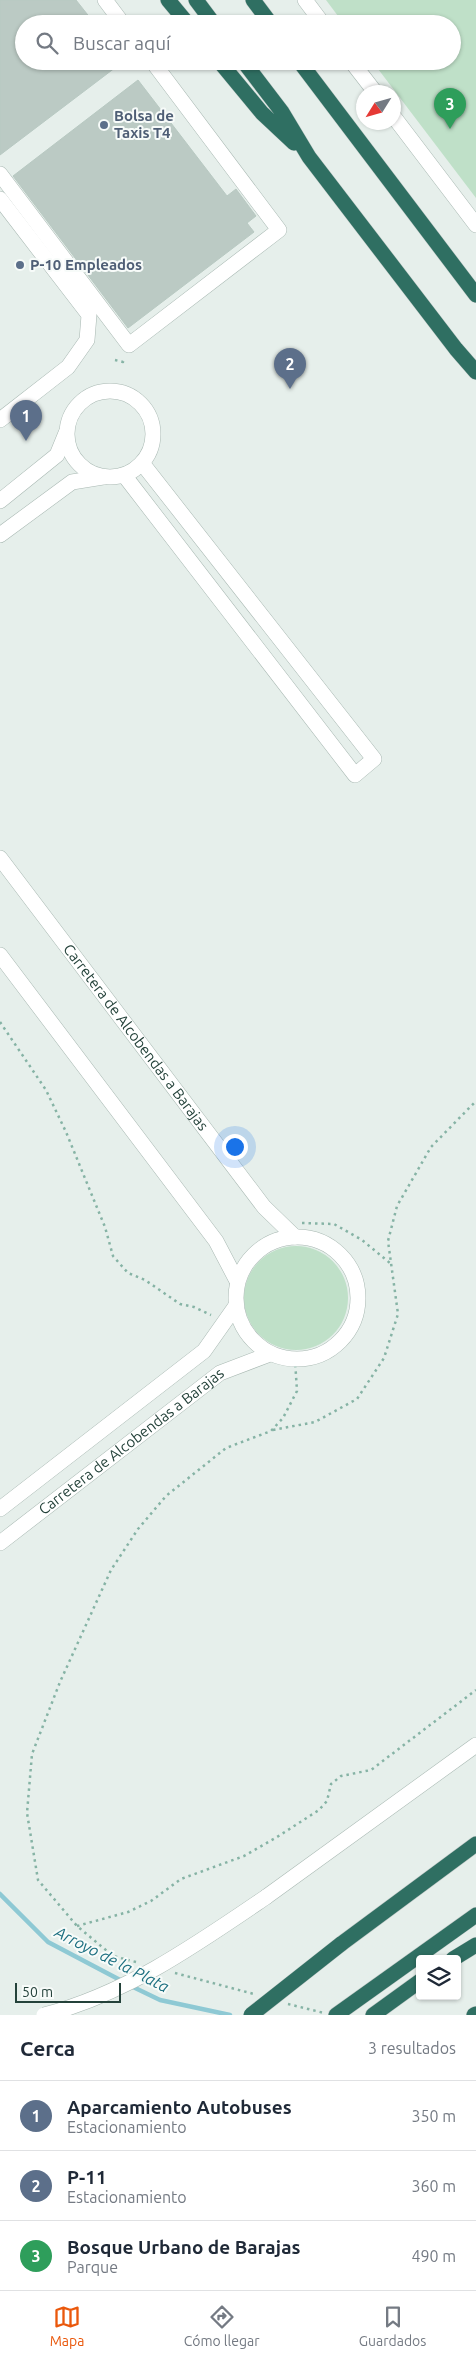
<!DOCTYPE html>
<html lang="es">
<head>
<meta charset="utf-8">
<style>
	body { margin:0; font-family:Ubuntu,sans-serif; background:#f2f2f3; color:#1f2937 }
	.controls { position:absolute; right:15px; bottom:15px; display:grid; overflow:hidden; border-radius:5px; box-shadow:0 1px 4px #0004 }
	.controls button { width:45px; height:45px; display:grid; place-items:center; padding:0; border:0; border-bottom:1px solid #e0e1e3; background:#fff; color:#1f2937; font:25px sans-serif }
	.compass { position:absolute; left:356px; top:85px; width:45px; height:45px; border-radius:50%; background:#fff; box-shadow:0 1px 4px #0004; rotate:233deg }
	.scale { position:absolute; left:15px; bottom:12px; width:106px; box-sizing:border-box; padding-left:5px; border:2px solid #24423a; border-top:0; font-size:14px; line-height:18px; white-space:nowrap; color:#24423a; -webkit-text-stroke:4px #f7fbf9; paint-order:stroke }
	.you { position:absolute; left:234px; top:1146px; width:18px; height:18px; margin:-12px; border:4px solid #fff; border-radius:50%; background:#1a73e8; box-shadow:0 0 0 8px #1a73e833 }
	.badge { display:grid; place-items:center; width:32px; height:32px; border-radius:50%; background:#ea580c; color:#fff; font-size:16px; font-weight:700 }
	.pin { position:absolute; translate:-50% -41px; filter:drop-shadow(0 1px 2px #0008) }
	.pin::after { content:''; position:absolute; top:26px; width:18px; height:15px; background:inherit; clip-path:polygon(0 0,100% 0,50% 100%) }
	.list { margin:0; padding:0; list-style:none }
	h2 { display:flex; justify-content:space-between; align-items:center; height:65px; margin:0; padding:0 20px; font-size:21px }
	h2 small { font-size:16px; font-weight:400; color:#747a83 }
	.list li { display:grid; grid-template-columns:32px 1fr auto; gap:15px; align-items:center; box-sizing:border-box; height:70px; padding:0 20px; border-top:1px solid #e0e1e3 }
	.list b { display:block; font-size:19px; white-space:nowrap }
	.list p { margin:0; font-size:16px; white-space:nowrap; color:#747a83 }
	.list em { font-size:16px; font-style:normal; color:#747a83 }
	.icon { flex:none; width:28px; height:28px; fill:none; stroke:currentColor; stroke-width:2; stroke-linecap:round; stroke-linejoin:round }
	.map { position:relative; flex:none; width:476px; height:2015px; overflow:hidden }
	.search { position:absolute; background:#fff; box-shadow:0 1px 4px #0004; left:15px; right:15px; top:15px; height:55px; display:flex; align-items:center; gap:12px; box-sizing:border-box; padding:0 18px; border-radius:28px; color:#747a83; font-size:19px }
	.sheet { height:275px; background:#fff }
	nav { display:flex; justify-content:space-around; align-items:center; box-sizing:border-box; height:70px; border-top:1px solid #e0e1e3; background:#fff; font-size:14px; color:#747a83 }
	nav a { display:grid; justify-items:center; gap:2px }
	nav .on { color:#ea580c }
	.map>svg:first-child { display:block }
	.green { fill:#bfe0c8 }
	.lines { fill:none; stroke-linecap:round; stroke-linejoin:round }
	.stream { stroke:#8ec9d4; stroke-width:4.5 }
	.building { fill:#bbcac4; stroke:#b8c9c2 }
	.minor-casing { stroke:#a8b8b2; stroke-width:16 }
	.highway-casing { stroke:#c2cac8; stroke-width:16 }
	.path { stroke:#86b3a5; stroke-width:2.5; stroke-dasharray:2.5 4; stroke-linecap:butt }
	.minor { stroke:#fff; stroke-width:15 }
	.highway { stroke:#2f6f62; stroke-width:15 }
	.minor-bridge-casing { stroke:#a8b8b2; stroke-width:16; stroke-linecap:butt }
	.highway-bridge-casing { stroke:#c2cac8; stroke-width:16; stroke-linecap:butt }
	.minor-bridge { stroke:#fff; stroke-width:15 }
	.highway-bridge { stroke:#2f6f62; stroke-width:15 }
	.service-dot { fill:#5c6f8a; stroke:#f7fbf9; stroke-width:2 }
	.labels { text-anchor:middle; stroke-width:4; stroke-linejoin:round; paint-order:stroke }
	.service-label { font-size:15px; font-weight:bold; fill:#4e5e75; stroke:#f7fbf9; text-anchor:start }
	.street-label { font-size:15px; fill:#24423a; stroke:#f7fbf9 }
	.water-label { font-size:16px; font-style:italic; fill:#1c6f80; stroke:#f7fbf9 }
</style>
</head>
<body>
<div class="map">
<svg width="476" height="2015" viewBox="0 0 476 2015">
	<rect width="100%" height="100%" fill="#e6efeb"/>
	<path class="green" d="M326,0h150v198l-104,-137h80v-37h-108z
		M244 1298a52 52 0 1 1 104 0a52 52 0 1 1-104 0Z"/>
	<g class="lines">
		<path class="stream" d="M0,1894l48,48 74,39
			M131,1986l29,14 70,15"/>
	</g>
	<path class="building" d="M0,0h76l19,24h-71v37h100l-124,94z
		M138,80l89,116 9,-7 20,27 -9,7 7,9 -126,96 -115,-152z"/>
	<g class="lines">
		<g class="minor-casing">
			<g id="minor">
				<path d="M105,0l18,24"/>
				<path d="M305,0l18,24"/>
				<path d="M351,61l24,31"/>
				<path d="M394,117l82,108"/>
				<path d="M0,174l129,171 150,-115 -127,-169"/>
				<path d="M0,199l89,116 -2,25 -19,27 -68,53"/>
				<circle cx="110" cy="434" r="43"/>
				<path d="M124,475l231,300 19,-16 -232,-296"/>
				<path d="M0,501l57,-46 9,-22"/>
				<path d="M0,535l72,-53 31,-5"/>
				<path id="s1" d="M0,858l264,349 31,30"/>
				<path d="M0,955l216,286 21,40"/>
				<circle cx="297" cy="1298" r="61"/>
				<path d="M0,1509l204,-158 31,-44"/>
				<path id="s2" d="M0,1543l220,-170 50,-19"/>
				<path d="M266,1897l210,-152"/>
			</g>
		</g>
		<g class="highway-casing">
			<path id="highway" d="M168,0l20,24
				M196,0l18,24
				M253,0l18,24
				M219,61l43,52 32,30
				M243,61l39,51 27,45 147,192 20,23
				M299,61l177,234
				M341,1944l135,-100
				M453,1959l23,-14
				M336,2015l140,-100
				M373,2015l47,-34
				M474,2015l2,-1"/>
		</g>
		<path class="path" d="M115,360l8,2v-4
			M0,1022l46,68 20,42 39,95 8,29 15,17 17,7 35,24 14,3 17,8
			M302,1223l32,1 28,16 28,23
			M273,1430l42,-8 42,-23 27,-41 14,-44 -10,-73 9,-35 34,-59 45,-46
			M77,1926l51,-14 23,-11 30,-22 63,-23 33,-19 42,-27 8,-9 4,-17 10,-8 30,-6 105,-80
			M136,1962l-23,-6 -36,-30 -39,-46 -11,-67 5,-59 28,-72 51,-112 27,-41 28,-33 60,-48 45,-17 12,-13 14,-27 -2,-31
			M175,1973l79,21
			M288,2004l36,9"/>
		<use href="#minor" class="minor"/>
		<use href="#highway" class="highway"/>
		<g class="minor-bridge-casing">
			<path id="minor-bridge" d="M44,2015c82,-21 153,-71 222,-118"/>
		</g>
		<g class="highway-bridge-casing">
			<path id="highway-bridge" d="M251,2015l90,-71"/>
		</g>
		<use href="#minor-bridge" class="minor-bridge"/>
		<use href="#highway-bridge" class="highway-bridge"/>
	</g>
	<g class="service-dot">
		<circle cx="104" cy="125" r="5"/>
		<circle cx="20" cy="265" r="5"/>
	</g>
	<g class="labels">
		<g class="service-label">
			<text x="114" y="121">Bolsa de<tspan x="114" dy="17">Taxis T4</tspan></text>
			<text x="30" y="270">P-10 Empleados</text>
		</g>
		<g class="street-label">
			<text dy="5" stroke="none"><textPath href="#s1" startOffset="225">Carretera de Alcobendas a Barajas</textPath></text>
			<text dy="5" stroke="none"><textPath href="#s2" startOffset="166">Carretera de Alcobendas a Barajas</textPath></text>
		</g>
		<g class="water-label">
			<text transform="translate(112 1959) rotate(27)" y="6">Arroyo de la Plata</text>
		</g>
	</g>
</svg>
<div class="controls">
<button><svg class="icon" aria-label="layers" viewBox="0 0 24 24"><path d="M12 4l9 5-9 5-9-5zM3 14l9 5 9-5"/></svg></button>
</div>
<svg class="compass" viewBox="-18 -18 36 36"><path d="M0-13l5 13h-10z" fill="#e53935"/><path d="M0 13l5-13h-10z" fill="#747a83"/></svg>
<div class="scale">50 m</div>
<div class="you"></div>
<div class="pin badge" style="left:26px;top:441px;background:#5c6f8a">1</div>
<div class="pin badge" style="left:290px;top:389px;background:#5c6f8a">2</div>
<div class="pin badge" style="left:450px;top:129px;background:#2e9e5b">3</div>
<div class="search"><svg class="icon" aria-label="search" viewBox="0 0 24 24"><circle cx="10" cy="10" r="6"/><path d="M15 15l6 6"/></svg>Buscar aquí</div>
</div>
<section class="sheet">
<h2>Cerca<small>3 resultados</small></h2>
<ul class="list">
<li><span class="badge" style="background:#5c6f8a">1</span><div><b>Aparcamiento Autobuses</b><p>Estacionamiento</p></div><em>350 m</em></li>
<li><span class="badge" style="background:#5c6f8a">2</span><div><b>P-11</b><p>Estacionamiento</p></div><em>360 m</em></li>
<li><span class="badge" style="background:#2e9e5b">3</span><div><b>Bosque Urbano de Barajas</b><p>Parque</p></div><em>490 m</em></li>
</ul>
</section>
<nav>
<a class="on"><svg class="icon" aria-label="map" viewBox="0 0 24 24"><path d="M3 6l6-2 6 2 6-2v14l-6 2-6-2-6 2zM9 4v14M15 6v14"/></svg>Mapa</a>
<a><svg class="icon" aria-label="directions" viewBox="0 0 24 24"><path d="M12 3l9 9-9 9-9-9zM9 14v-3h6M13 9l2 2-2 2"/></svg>Cómo llegar</a>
<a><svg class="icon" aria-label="saved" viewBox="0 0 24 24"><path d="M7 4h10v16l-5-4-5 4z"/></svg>Guardados</a>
</nav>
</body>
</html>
